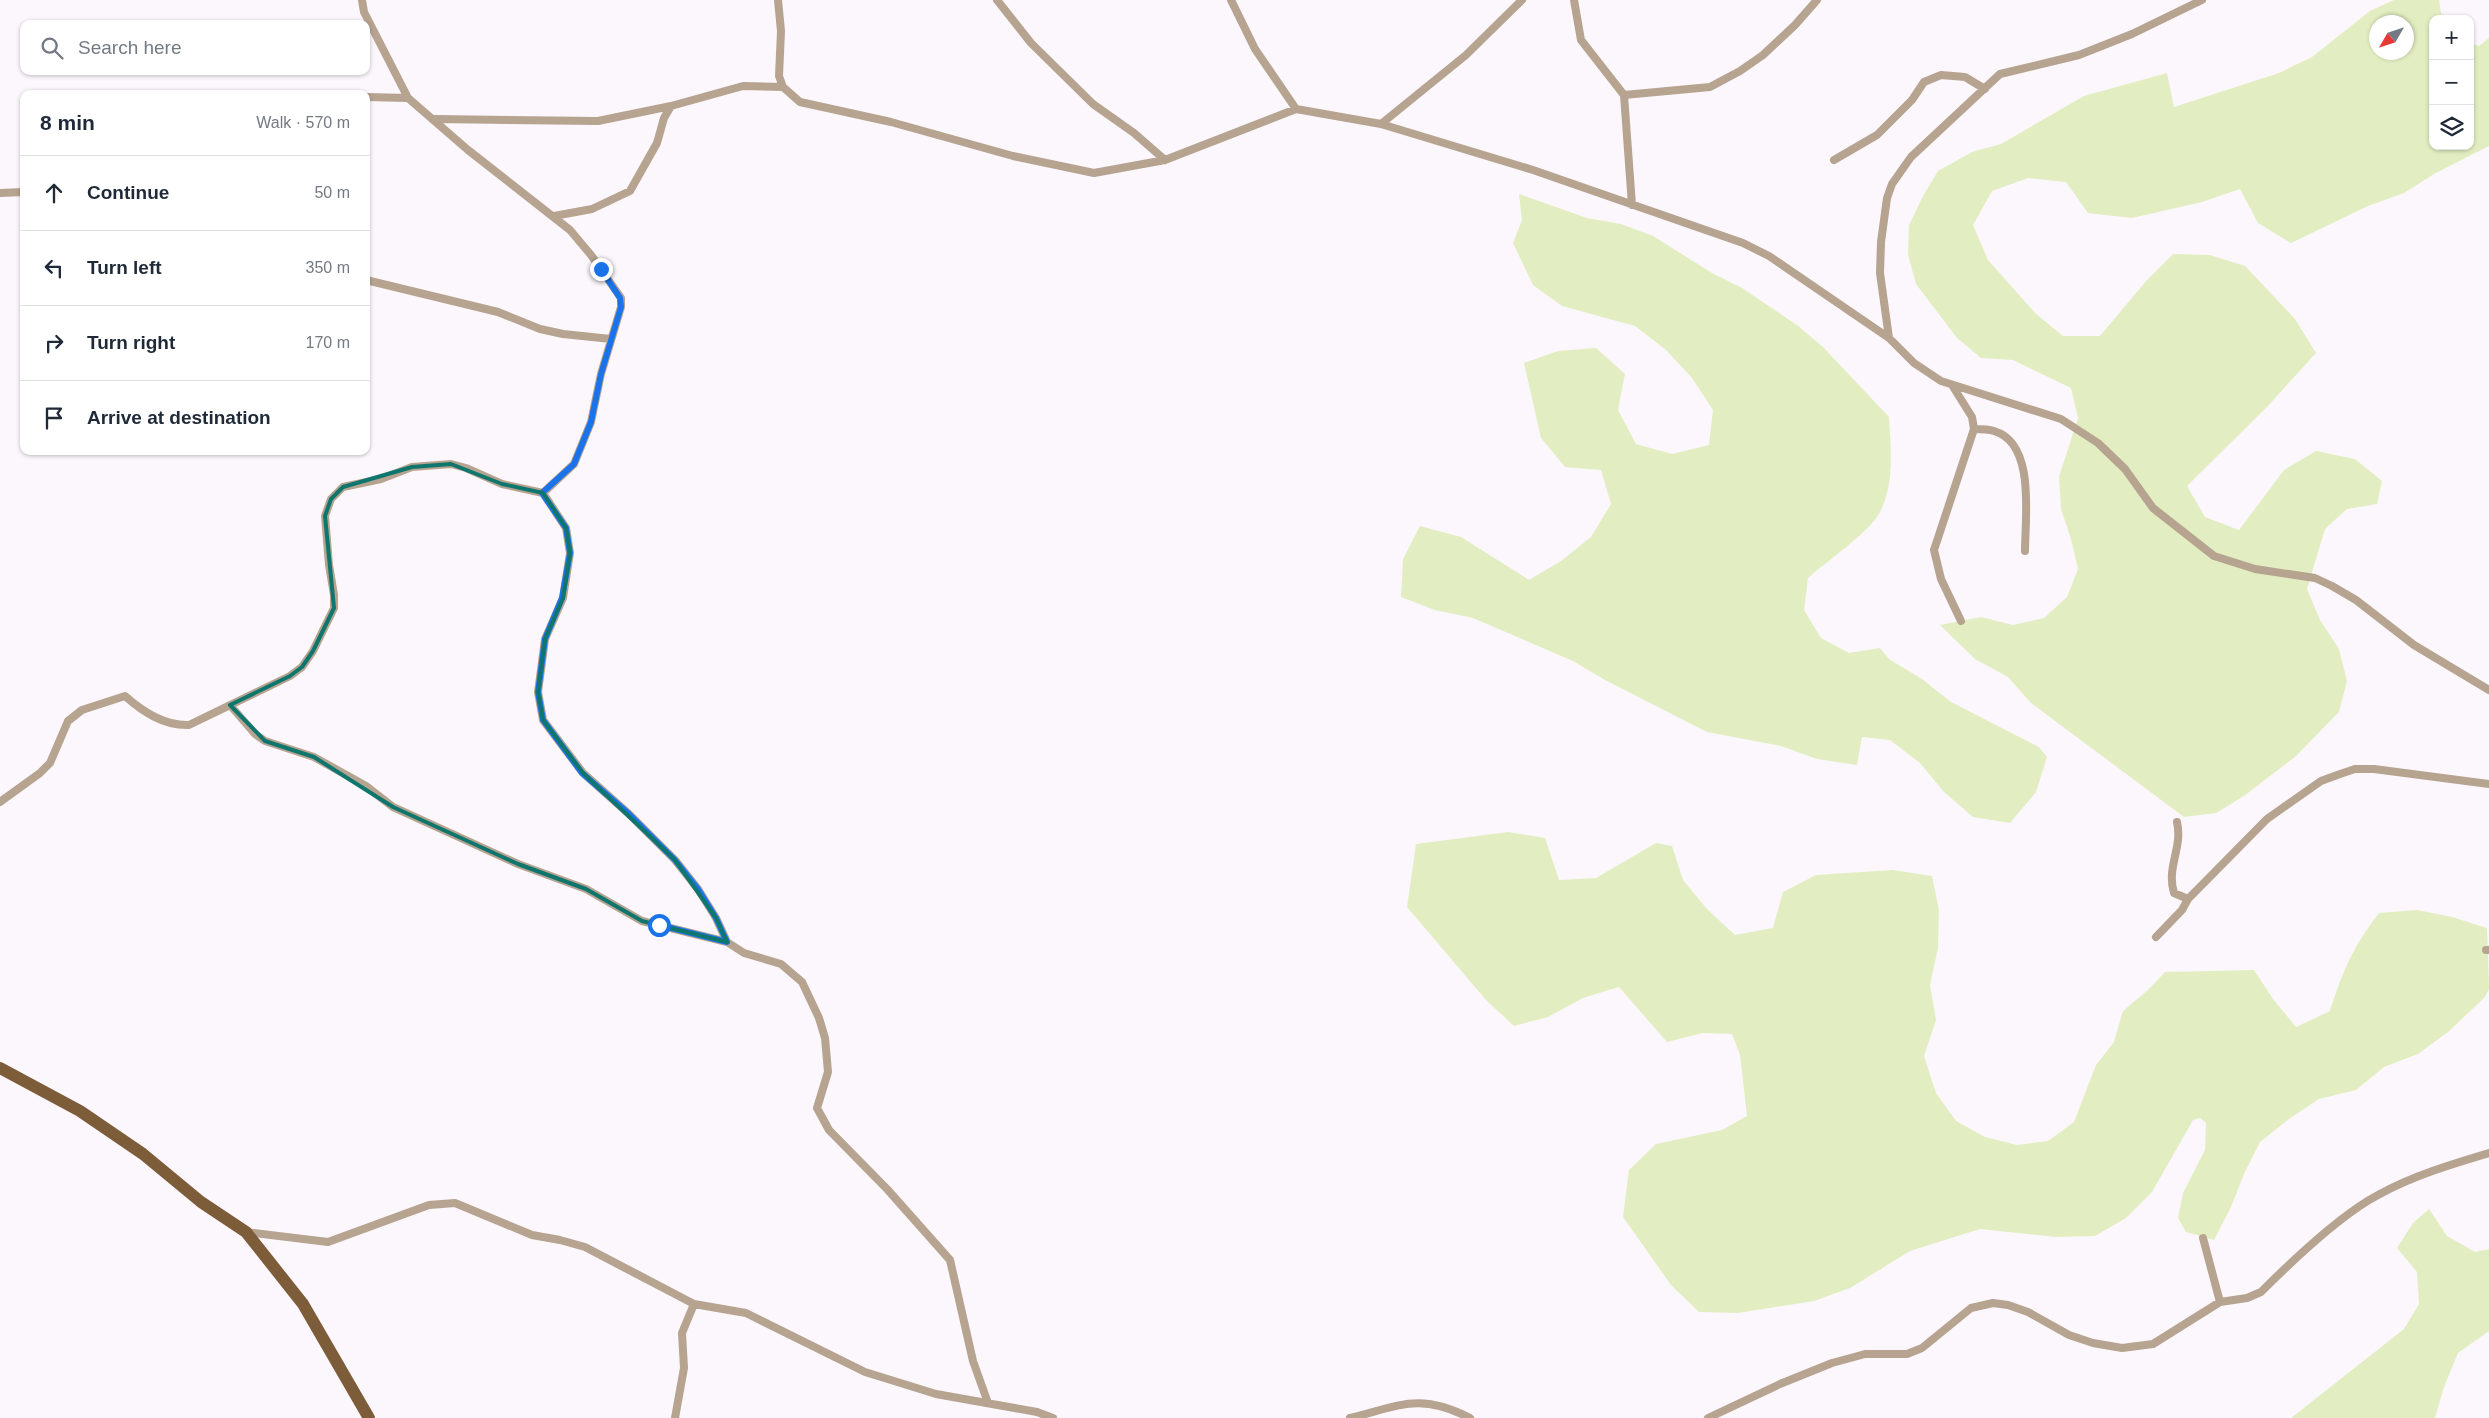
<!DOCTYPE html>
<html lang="en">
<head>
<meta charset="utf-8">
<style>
	body { margin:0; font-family:Arial,sans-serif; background:#f6f6f7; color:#1f2937 }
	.controls { position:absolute; right:15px; top:15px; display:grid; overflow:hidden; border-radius:10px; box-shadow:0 1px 4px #0004 }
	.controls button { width:45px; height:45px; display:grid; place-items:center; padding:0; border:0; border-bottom:1px solid #e0e1e3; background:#fff; color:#1f2937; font:25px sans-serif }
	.compass { position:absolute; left:2369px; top:15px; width:45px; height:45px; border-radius:50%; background:#fff; box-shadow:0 1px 4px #0004; rotate:231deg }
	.stop { position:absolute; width:15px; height:15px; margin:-11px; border:4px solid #1a73e8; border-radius:50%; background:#fff }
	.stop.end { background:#1a73e8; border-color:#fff; box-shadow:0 1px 5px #0008 }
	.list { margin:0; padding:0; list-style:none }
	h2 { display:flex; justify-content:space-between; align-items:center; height:65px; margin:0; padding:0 20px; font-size:21px }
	h2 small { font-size:16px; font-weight:400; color:#747a83 }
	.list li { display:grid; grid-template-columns:32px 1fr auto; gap:15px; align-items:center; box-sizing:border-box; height:75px; padding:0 20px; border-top:1px solid #e0e1e3 }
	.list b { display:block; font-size:19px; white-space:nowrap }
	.list em { font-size:16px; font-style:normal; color:#747a83 }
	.icon { flex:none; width:28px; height:28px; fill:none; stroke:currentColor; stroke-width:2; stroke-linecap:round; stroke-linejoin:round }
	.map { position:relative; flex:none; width:2489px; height:1418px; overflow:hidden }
	.search { position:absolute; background:#fff; box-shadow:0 1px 4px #0004; left:20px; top:20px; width:350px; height:55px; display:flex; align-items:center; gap:12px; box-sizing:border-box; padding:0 18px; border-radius:10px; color:#747a83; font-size:19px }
	.panel { position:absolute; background:#fff; box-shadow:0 1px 4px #0004; left:20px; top:90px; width:350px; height:365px; border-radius:10px }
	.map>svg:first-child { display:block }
	.green { fill:#e2eec1; fill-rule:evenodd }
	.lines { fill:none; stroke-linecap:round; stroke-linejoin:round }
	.street { stroke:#b6a390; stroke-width:8 }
	.primary { stroke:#7d5c3a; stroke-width:12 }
	.route { stroke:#1a73e8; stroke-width:6 }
	.marked { fill:none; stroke:#0f766e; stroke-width:4; stroke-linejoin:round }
</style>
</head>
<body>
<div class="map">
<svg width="2489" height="1418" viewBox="0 0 2489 1418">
	<rect width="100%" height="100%" fill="#fcf7fc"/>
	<path class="green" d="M2394,0h45l3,19h-9v127h37v-103l9,3 10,-8v108l-55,28 -30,19 -36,13 -77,37 -33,-20 -18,-34 -38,13 -70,16 -44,-5 -22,-31 -38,-4 -36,13 -19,34 15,35 47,53 28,23h37l47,-56 26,-26 37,1 35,11 50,53 21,34 -49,54 -80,79 18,31 34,13 45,-60 32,-19 39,8 27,22 -5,23 -30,5 -22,20 -18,60 13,31 19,29 8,32 -8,31 -43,44 -52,40 -28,17 -32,4 -153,-114 -23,-26 -33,-18 -35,-34 41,-8 32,8 31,-7 23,-21 11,-28 -7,-30 -10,-30 -2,-32 19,-59 -7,-30 -58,-28 -32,-2 -24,-20 -41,-54 -8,-29 1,-30 14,-29 15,-25 34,-19 29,-8 83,-48 83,-23 7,34 105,-34 33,-16 58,-46zM2376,22h30v30h-30z
		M1519,194l68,24 34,6 32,12 59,37 30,15 55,37 26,22 66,70c2,32 6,67 -10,97 -12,20 -52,47 -71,64l-4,32 17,28 28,15 31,-5 9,11 33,20 29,23 88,45 8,10 -11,35 -26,31 -37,-6 -29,-25 -24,-29 -30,-23 -28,-3 -5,28 -40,-6 -36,-13 -74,-14 -102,-52 -32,-19 -100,-43 -38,-8 -34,-13 2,-38 17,-33 41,11 68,43 32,-19 30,-24 20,-33 -10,-34 -36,-3 -24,-29 -17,-75 34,-12 38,-3 29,26 -7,36 18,34 36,10 37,-9 4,-35 -21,-32 -26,-28 -31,-24 -73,-20 -29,-21 -20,-42 9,-23z
		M1508,832l37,6 14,42 37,-2 60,-35 16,3 11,34 24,29 28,26 38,-7 10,-36 33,-17 77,-5 39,6 7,34 -1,38 -8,37 6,35 -12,36 12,37 20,28 29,16 32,8 31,-4 26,-19 22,-57 18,-23 9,-31 25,-21 17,-18 89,-2 19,29 23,28 34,-16c13,-41 23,-64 49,-98l38,-3 35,7 35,11 2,61 -4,8 -37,35 -30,22 -34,13 -28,23 -37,9 -30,20 -29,23 -16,32 -13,33 -17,33 -28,-8 -8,-14 5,-25 22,-43 1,-27 -6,-5 -7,2 -41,72 -26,26 -31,18 -39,1 -76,-8 -70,22 -60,37 -36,13 -76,12 -39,-1 -28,-27 -48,-68 6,-47 27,-26 66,-14 25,-14 -7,-61 -8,-21 -29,-1 -36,9 -48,-55 -36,11 -35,19 -34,9 -28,-26 -79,-93 9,-63z
		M2429,1209l18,27 28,16 14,-3v82l-31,22 -14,34 -9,31h-144l113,-89 15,-25 -2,-32 -20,-24 16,-25z"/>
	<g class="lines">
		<path class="street" d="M362,0l2,12 44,86 60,52 102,80 21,25 30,43v9l-20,67 -10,48 -17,42 -31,29
			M778,0l3,31 -2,45 4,11 17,15 91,20 122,34 81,17 71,-13 131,-51 85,15 152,46 210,73 26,13 120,82 25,25 27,18 120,38 37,24 27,26 28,39 61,48 41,13 60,9 17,8 24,14 58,45 75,45
			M997,0l34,43 62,61 41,29 31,27
			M1231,0l24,49 41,60
			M1574,0l7,40 43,55 8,110
			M1624,95l86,-8 30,-16 23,-16 32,-30 22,-25
			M366,97l42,1
			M434,119l164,2 73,-15
			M1381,124l85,-69 56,-55
			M1834,160l43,-25 35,-35 12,-18 17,-7 24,2 20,12
			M0,193l24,-1
			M554,216l38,-7 38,-18 27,-48 7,-25 7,-12 72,-20 40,1
			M366,280l132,32 42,17 23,5 48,5
			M1889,338l-9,-65 1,-31 6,-44 5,-14 19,-27 89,-83 79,-19 53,-21 70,-34
			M1952,385l20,32 2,12 -40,121 7,29 20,42
			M1974,429c6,0 14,0 20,2 42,12 31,87 31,120
			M230,705l25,29 10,7 49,16 52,29 27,21 125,57 68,25 56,32 85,21 17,11 37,11 21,18 17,36 6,20 3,34 -11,36 12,22 58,59 63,71 23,101 15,42
			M0,802l40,-29 10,-10 18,-42 14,-11 43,-14c18,16 39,30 64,29l101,-49 12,-9 11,-16 21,-43v-13l-5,-30 -4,-49 6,-17 12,-12 38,-8 31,-12 39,-3 15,4 36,16 41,9 23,35 4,25 -7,45 -18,41 -7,53 5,28 40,53 46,41 46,46 23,29 18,29 11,24
			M2177,822c6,26 -11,45 -3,71l14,6
			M2156,937l26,-27 6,-11 79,-80 54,-38 19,-7 15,-5h19l115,15
			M2486,950h3
			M246,1232l82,10 101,-37 26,-2 77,32 28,5 25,7 109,57 52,9 119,59 71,22 101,18 16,6
			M2203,1238l17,64
			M675,1418l9,-50 -2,-35 12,-29
			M1350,1418c50,-12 69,-26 120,0
			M1708,1418l72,-34 52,-21 33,-9h42l15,-6 49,-40 22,-5 15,2 20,7 41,23 24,8 29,5 31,-4 67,-42 27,-4 14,-6c30,-30 79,-77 117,-97 34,-19 74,-31 111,-42"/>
		<path class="primary" d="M0,1068l80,43 63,43 58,48 45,30 57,72 66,114"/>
	</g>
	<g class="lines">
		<path class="route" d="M601,269l19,29 1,9 -20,67 -10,48 -17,42 -32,29 24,35 4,25 -8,45 -17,41 -7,53 5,28 39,53 47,41 46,46 23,29 18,29 11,24 -68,-17"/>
	</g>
	<path class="marked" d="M451,464l51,20 41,9 23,35 4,25 -7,45 -18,41 -7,53 5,28 40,53 92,87 41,58 11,24 -85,-21 -56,-32 -68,-25 -125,-57 -79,-50 -49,-16 -35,-36 60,-29 12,-9 11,-16 21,-43 -9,-92 6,-17 12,-12 69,-20z"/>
</svg>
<div class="controls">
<button>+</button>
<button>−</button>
<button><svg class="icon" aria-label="layers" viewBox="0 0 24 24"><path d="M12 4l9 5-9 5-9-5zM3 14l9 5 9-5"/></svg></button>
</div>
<svg class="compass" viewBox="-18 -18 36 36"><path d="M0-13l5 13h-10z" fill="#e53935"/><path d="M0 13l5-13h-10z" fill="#747a83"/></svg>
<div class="stop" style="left:659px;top:925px"></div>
<div class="stop end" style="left:601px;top:269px"></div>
<div class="search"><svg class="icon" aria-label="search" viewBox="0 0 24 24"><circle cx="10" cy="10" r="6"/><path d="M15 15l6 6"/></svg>Search here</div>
<section class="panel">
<h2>8 min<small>Walk · 570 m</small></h2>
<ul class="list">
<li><svg class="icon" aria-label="ahead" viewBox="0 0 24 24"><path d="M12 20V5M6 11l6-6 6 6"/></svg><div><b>Continue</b></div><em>50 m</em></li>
<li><svg class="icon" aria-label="left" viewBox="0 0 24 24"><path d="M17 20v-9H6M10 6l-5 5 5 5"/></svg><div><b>Turn left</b></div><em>350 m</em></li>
<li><svg class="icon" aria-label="right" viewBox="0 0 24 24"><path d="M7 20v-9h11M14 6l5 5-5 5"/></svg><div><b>Turn right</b></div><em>170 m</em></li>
<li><svg class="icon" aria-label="arrive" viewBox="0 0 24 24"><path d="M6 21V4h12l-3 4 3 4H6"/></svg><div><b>Arrive at destination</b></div></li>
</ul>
</section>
</div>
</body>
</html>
